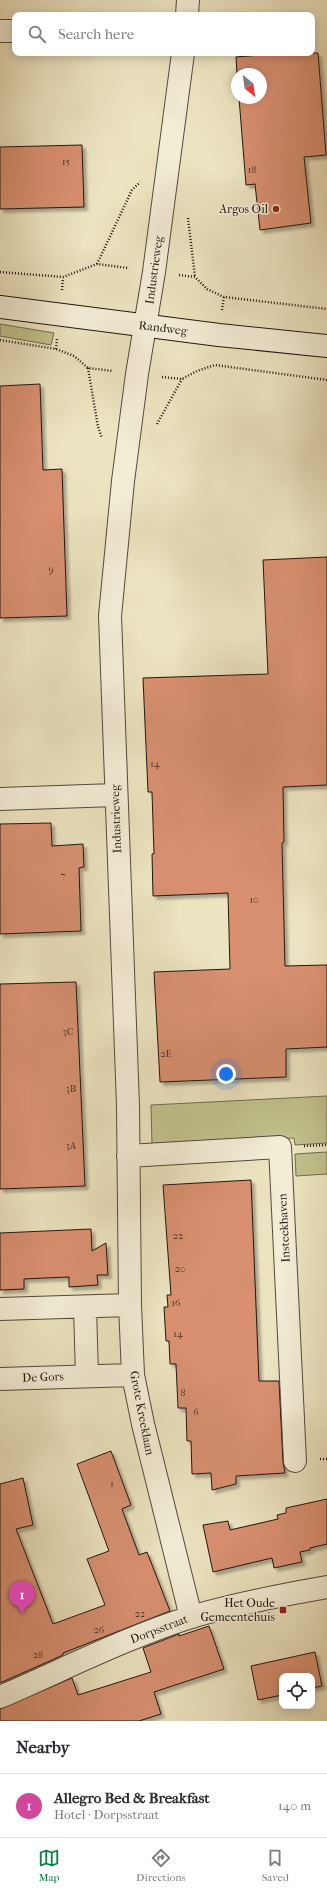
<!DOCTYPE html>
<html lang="en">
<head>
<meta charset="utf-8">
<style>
	body { margin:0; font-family:"IM FELL French Canon",serif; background:#f2f2f3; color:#2b2b33 }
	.controls { position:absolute; right:12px; bottom:12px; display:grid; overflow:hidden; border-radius:8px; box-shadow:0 2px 10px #0003 }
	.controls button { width:36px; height:36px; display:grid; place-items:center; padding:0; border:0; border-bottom:1px solid #e1e1e2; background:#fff; color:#2b2b33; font:20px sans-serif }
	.compass { position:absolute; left:231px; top:68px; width:36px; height:36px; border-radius:50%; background:#fff; box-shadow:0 2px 10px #0003; rotate:151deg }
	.you { position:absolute; left:226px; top:1074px; width:14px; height:14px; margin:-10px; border:3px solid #fff; border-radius:50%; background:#1a73e8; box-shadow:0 0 0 6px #1a73e833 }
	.badge { display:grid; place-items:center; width:26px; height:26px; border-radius:50%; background:#0b8043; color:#fff; font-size:13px; font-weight:700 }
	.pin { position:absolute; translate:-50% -33px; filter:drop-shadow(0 1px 2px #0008) }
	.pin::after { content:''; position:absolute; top:21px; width:14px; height:12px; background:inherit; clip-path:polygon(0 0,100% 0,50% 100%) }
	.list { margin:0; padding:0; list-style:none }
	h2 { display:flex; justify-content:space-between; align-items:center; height:52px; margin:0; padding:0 16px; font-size:17px }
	h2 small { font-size:13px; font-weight:400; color:#7c7c81 }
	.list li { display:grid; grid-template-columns:26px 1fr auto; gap:12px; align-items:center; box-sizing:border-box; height:64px; padding:0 16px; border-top:1px solid #e1e1e2 }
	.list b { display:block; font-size:15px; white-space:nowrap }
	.list p { margin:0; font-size:13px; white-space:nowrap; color:#7c7c81 }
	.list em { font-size:13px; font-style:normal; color:#7c7c81 }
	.icon { flex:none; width:22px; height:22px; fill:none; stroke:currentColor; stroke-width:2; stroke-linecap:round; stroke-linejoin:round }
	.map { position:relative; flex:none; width:327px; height:1721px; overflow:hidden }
	.search { position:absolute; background:#fff; box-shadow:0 2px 10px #0003; left:12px; right:12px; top:12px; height:44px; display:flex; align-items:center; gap:10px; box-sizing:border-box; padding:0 14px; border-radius:8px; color:#7c7c81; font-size:15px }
	.sheet { height:116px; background:#fff }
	nav { display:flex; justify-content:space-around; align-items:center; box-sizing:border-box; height:56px; border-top:1px solid #e1e1e2; background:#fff; font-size:11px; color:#7c7c81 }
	nav a { display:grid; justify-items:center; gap:2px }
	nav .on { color:#0b8043 }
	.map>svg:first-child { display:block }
	.green { fill:#c0c18d; stroke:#706b4e }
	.building { fill:#d89071; stroke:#211510; filter:url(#shadow) }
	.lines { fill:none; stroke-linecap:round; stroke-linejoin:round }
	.minor-casing { stroke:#54483c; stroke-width:24 }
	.tertiary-casing { stroke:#54483c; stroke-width:24 }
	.secondary-casing { stroke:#211510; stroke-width:24 }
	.path { stroke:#211510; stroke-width:2.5; stroke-dasharray:1 2; stroke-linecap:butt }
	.minor { stroke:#f3edd6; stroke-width:22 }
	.tertiary { stroke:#f3edd6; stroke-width:22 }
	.secondary { stroke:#f3edd6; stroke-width:22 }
	.poi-dot { fill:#8f2418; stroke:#f3edd6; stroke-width:1.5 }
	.labels { text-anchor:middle; stroke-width:3; stroke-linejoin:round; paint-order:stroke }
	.number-label { font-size:10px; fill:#4f3428 }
	.poi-label { font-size:12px; fill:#211510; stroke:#f3edd6; text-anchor:end }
	.street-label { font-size:12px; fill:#211510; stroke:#f3edd6 }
</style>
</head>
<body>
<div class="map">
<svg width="327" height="1721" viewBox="0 0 327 1721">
	<defs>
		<filter id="shadow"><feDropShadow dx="3.5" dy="3.5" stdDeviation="1" flood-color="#0004"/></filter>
	</defs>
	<rect width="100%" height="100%" fill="#ece3c0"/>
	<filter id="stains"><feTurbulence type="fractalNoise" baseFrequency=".005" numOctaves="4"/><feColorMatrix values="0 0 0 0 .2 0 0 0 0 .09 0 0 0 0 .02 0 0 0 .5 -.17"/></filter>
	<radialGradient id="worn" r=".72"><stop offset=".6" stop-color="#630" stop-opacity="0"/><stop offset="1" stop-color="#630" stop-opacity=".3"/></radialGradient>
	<path class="green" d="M0,324l54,9 -3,12 -51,-9z
		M327,1096v47l-32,2 -1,-7 -142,7 -1,-40z
		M327,1152v22l-31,2 -1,-22z"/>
	<path class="building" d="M286,53h32l8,102 -22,2 7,66 -51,7 -5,-46 -9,1 -7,-87h22v-24h-24l-1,-17z
		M82,145l2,62 -84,2v-62z
		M40,384l3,86 19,-1 5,147 -67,2v-232z
		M327,557v228l-44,2 1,55 -2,1 3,123 42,-1v82l-41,2v28l-126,5 -6,-110 76,-3 -2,-76 -75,3 -1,-42h2l-2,-62h-4l-5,-114 125,-4 -5,-114z
		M51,823l1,23 31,-2 1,23 -5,1 2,63 -81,3v-110z
		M76,982l9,204 -85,3v-205z
		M251,1180l8,201h20l4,81 2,11 -49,3v8l-24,6 -1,-17 -19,1 -1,-33h-4l-1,-33h-8l-2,-44h-6l-1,-23h-3l-2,-34h4l-1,-12h4l-8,-110z
		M91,1229l1,22 14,-8 2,32h-11l1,10 -29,2v-10l-24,1 -21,1v10l-24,1v-57z
		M111,1451l20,54 -9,4 17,46 8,-3 23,59 -107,42v2l-63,28v-199l23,-6 10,47 -17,4 37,95 52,-19 -18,-46 22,-8 -32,-87z
		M327,1499v45l-17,4v2l-10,2 2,10 -28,6 -2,-10 -59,14 -10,-47 25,-4 2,9 48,-11 -1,-4 9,-2v-5z
		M209,1626l15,43 -70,23 7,22 -22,7h-139v-12l72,-31 6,17 73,-23 -8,-24 36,-14v2z
		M315,1652l7,34 -10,2v-12h-30v19l-24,5 -7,-34z"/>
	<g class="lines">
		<g class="minor-casing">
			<path id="minor" d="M187,15l1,-15
				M0,31h15
				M183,53l-29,219 -17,102 -14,107 -13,135 18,490 2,199 3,70 10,49 48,193
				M0,799l115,-4
				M128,1156l152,-9 15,314
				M85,1307l2,69
				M0,1309l130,-4
				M0,1379l133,-4"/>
		</g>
		<g class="tertiary-casing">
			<path id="tertiary" d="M0,1697c63,-27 125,-59 191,-80 44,-13 90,-22 136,-30"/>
		</g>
		<g class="secondary-casing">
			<path id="secondary" d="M0,307l219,28 108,11"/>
		</g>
		<path class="path" d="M188,218l7,59
			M97,264l35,-74 8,-8
			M0,272l63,5 34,-13 31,4
			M179,275l16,2 12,12 17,8 103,12
			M62,290l1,-12
			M222,310l2,-13
			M0,340l56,9 18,7 14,12 25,3
			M56,349l1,-10
			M88,368l10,59 4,11
			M162,377l20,2 15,-8 18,-6 112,15
			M157,424l25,-45
			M304,1146l23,-1
			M320,1459h7"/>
		<use href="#minor" class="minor"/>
		<use href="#tertiary" class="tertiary"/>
		<use href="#secondary" class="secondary"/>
	</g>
	<g class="poi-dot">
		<circle cx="276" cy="209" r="4"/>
		<rect x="279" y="1606" width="8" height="8" rx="2"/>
	</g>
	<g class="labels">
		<g class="number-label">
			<text x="66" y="165">15</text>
			<text x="252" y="173">18</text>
			<text x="51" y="573">9</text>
			<text x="155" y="767">14</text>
			<text x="63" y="879">7</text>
			<text x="254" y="903">10</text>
			<text x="68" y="1035">3C</text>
			<text x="166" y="1057">2E</text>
			<text x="71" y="1092">3B</text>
			<text x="71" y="1149">3A</text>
			<text x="178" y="1239">22</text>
			<text x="180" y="1272">20</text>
			<text x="176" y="1306">16</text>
			<text x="178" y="1337">14</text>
			<text x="183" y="1396">8</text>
			<text x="196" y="1415">6</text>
			<text x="112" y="1487">1</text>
			<text x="140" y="1617">22</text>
			<text x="99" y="1633">26</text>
			<text x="38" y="1658">28</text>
		</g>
		<g class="poi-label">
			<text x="268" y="213">Argos Oil</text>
			<text x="275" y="1607">Het Oude<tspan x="275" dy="14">Gemeentehuis</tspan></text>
		</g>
		<g class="street-label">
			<text transform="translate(154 270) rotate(-82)" y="4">Industrieweg</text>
			<text transform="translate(163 328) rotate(7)" y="4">Randweg</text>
			<text transform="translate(116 819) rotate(-92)" y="4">Industrieweg</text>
			<text transform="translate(284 1228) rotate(-93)" y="4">Insteekhaven</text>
			<text transform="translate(43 1377) rotate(-2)" y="4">De Gors</text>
			<text transform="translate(142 1413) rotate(79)" y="4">Grote Kreeklaan</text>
			<text transform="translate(159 1629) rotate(-21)" y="4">Dorpsstraat</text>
		</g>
	</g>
	<rect width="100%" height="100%" filter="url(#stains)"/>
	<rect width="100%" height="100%" fill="url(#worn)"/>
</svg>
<div class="controls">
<button><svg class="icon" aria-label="locate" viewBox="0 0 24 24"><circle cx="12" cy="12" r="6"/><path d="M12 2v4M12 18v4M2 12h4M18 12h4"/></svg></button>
</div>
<svg class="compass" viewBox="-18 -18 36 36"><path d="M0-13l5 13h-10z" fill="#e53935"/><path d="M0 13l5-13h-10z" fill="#7c7c81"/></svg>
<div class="you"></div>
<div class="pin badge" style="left:22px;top:1614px;background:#d1479c">1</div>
<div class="search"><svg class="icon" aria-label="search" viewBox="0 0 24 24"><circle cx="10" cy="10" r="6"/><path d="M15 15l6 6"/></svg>Search here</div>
</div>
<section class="sheet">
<h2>Nearby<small></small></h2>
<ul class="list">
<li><span class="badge" style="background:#d1479c">1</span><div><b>Allegro Bed &amp; Breakfast</b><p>Hotel · Dorpsstraat</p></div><em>140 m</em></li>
</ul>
</section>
<nav>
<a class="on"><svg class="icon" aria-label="map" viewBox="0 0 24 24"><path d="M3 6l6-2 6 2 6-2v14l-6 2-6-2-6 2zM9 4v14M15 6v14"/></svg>Map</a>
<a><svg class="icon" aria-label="directions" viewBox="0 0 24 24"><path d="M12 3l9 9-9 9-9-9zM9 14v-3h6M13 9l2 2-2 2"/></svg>Directions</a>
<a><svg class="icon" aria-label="saved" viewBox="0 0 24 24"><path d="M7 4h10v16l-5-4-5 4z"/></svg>Saved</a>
</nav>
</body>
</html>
